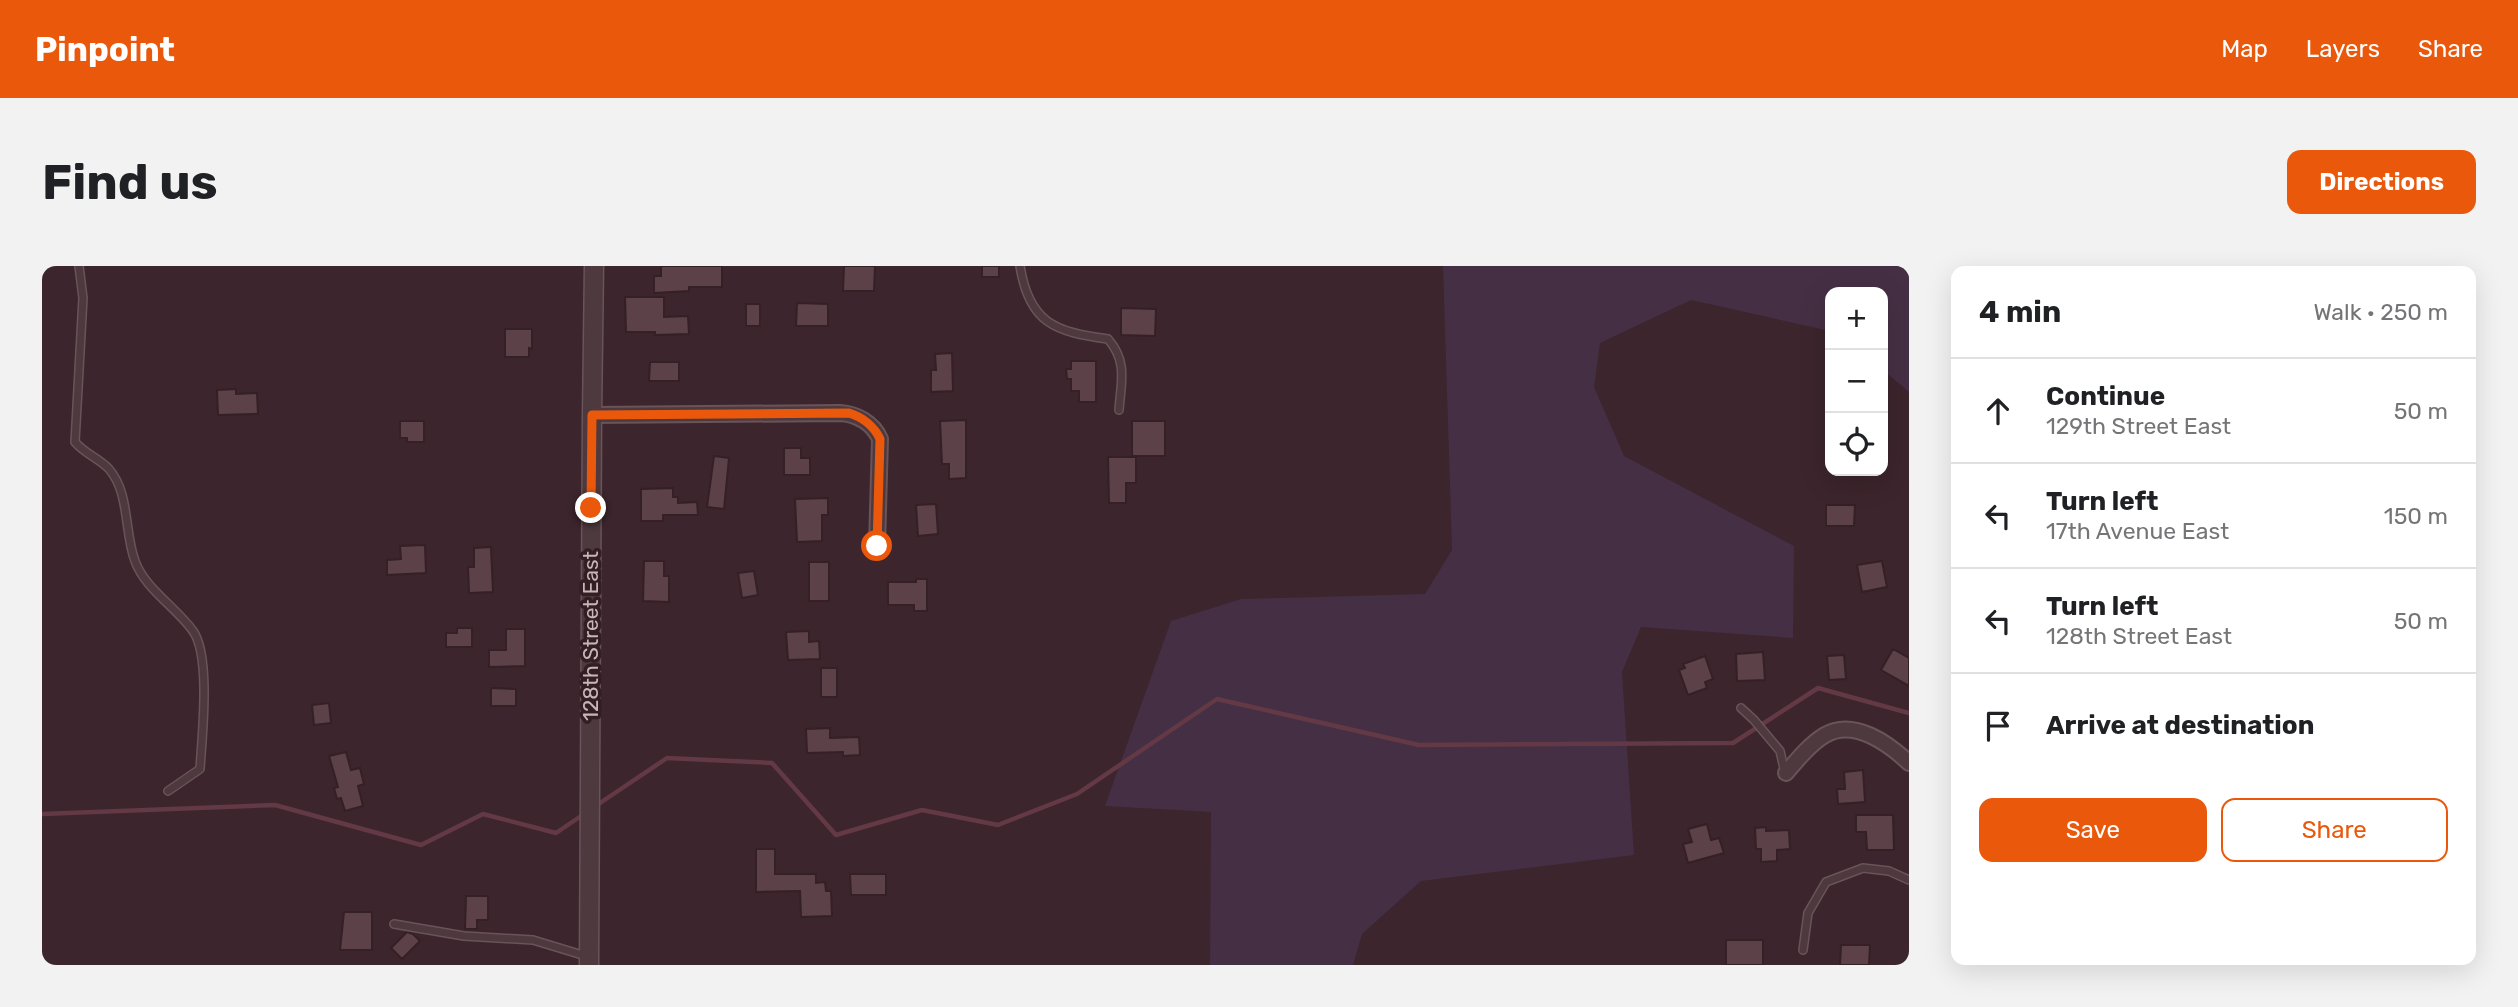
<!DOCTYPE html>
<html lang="en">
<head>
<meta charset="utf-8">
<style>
	body { margin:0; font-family:Rubik,sans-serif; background:#f2f2f2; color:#202124 }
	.controls { position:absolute; right:21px; top:21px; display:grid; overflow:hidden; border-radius:14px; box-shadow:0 7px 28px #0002 }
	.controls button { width:63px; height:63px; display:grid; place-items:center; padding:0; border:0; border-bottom:2px solid #e0e0e0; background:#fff; color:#202124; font:35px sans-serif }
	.stop { position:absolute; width:21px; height:21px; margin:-16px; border:5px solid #ea580c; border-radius:50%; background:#fff }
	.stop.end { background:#ea580c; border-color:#fff; box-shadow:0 2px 7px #0008 }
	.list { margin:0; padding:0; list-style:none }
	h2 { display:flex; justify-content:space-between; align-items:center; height:91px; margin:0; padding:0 28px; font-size:30px }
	h2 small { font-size:23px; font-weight:400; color:#757577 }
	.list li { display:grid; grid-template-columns:46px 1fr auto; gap:21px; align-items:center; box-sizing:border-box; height:105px; padding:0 28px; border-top:2px solid #e0e0e0 }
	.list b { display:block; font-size:26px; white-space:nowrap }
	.list p { margin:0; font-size:23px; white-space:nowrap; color:#757577 }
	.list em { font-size:23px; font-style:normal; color:#757577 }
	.actions { display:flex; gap:14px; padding:21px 28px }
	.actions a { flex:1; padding:16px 0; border:2px solid #ea580c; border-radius:14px; text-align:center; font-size:24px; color:#ea580c }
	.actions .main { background:#ea580c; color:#fff }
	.icon { flex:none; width:38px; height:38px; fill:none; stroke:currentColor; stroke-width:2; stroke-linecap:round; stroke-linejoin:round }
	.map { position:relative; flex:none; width:1867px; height:699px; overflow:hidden; border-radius:14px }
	header { display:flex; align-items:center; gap:42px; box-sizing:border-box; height:98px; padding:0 35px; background:#ea580c; color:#fff }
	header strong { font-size:33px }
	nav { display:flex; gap:38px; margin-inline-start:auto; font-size:24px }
	.intro { display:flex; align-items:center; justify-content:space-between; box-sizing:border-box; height:168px; padding:0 42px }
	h1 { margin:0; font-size:49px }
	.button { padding:18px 32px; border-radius:14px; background:#ea580c; color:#fff; font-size:24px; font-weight:700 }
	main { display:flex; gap:42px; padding:0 42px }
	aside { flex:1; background:#fff; border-radius:14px; box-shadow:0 7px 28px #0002 }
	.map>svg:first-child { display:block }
	.green { fill:#452f44 }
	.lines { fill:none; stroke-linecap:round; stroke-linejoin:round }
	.stream { stroke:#633945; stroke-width:4.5 }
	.building { fill:#5c4148; stroke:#342025; stroke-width:2 }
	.service-casing { stroke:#685459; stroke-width:10 }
	.minor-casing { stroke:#685459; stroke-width:18 }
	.tertiary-casing { stroke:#685459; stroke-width:21 }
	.service { stroke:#4d393e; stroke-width:7 }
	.minor { stroke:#4d393e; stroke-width:14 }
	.tertiary { stroke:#4d393e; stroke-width:18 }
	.route { stroke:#ea580c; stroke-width:9 }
	.labels { text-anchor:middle; stroke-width:7; stroke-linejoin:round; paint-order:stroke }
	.street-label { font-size:21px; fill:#c8b5b9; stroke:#321e23 }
</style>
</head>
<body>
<header>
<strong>Pinpoint</strong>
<nav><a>Map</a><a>Layers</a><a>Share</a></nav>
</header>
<div class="intro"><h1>Find us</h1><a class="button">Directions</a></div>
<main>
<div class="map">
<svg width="1867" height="699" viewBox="0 0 1867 699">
	<rect width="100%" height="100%" fill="#3c252c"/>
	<path class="green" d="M1401,0h466v126l-26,-22v-78h-53v39l-139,-31 -91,43 -6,44 30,69 170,90 -1,92 -152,-11 -19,45 12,183 -213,26 -59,53 -9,31h-143l1,-153 -106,-6 66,-185 70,-22 184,-5 27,-44z"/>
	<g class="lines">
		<path class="stream" d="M552,541l73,-49 105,5 64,72 86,-25 76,15 79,-31 140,-95 202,46 314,-2 85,-55 91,25
			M0,548l233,-9 146,40 62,-31 73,19 28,-19"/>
	</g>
	<path class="building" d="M619,0h61v21h-33v4l-35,2v-17h7z
		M802,0h31l-1,25h-31z
		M940,0h17v11h-17z
		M583,31h39v20l24,-1 1,18 -34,1v-3h-29z
		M755,37l31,1v22h-32z
		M704,38h14v22h-14z
		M1079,42l35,1 -1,27 -34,-1z
		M463,63h27v20l-3,-1v9h-24z
		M910,87l1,38 -22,1v-22h5l-1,-16z
		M1029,95h25v41h-17v-11h-8v-12h-4l-1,-10h5z
		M608,96h29v19h-30z
		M194,123v5l21,-1 1,21 -40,1 -1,-25z
		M924,154v58l-17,1v-15h-7l-2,-43z
		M358,155h24v21h-17v-4h-7z
		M1090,155h33v35h-33z
		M742,182h17v10h9v17h-26z
		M672,190l15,2 -5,51 -17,-2z
		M1066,191h28v26h-10v20h-17z
		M631,222v9h5v6l19,-1 1,13h-35v6h-22v-32z
		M786,232v17h-6v26l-25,1 -2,-43z
		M894,238l2,30 -20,2 -2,-31z
		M1784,239h29l-1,21h-28z
		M383,279l1,28 -39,2v-15l14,-1 -1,-13z
		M449,281l2,45 -24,1 -1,-26h6v-19z
		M602,295h20v15h5v26l-26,-1z
		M1840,295l5,26 -25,5 -5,-27z
		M767,296h20v39h-20z
		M712,305l4,24 -16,3 -4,-25z
		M874,313h11v32h-13v-6h-26v-23h28z
		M415,362h15v19h-26v-14h11z
		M464,363h19v37l-36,1v-17h17z
		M767,365v11l10,-1 1,18 -32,1 -2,-28z
		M1851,383l16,9v28l-28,-16z
		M1721,386l2,28 -28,1 -1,-27z
		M1802,389l2,24 -17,1 -2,-24z
		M1663,390l8,23 -8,3 2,6 -19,7 -9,-25 6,-2 -2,-4z
		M779,402h16v29h-16z
		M449,422l25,1v17h-25z
		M287,437l2,20 -17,2 -2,-20z
		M788,462v10l29,-1 1,18 -17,1v-4l-36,1 -1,-24z
		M304,486l5,18 9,-2 4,16 -6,2 5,20 -18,5 -4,-13 -4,1 -3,-11 4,-1 -9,-31z
		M1821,504l2,32 -27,2 -1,-15h8l-1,-17z
		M1814,549h37l1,35h-27l-1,-18h-10z
		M1665,558l4,16 8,-2 5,15 -36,10 -5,-19 9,-2 -4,-13z
		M1724,561v4l23,-1 1,19 -13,1v11l-16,1v-13h-5l-1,-21z
		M714,583h19v25h41v9l9,-1 1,9h5l1,25 -31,1 -1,-26 -44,1z
		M808,608h36v21h-35z
		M424,630h22v24h-11v9h-12z
		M302,646h28v38h-32z
		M365,666l6,2 7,7 -18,18 -11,-11z
		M1684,674h37v25h-37z
		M1799,679h29l-1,20h-29z"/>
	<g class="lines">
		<g class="service-casing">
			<path id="service" d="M37,0l4,32 -8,144c10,12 24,16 34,27 21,24 15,63 26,92 10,28 41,46 58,70 18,25 9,106 7,138l-32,22
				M978,0c9,57 35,66 88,73 20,23 13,43 11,71
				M1699,442l13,12 26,31 5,22
				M352,658l70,12 69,4 56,17
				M1761,684l5,-37 18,-31 37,-14 26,3 20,9"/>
		</g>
		<g class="minor-casing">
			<path id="minor" d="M550,149l248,-2c17,1 33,10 40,26l-3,107
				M1744,507c11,-13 24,-29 39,-38 29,-17 64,9 84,28"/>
		</g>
		<g class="tertiary-casing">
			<path id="tertiary" d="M547,699l3,-550 2,-149"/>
		</g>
		<use href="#service" class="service"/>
		<use href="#minor" class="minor"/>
		<use href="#tertiary" class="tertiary"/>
	</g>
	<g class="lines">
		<path class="route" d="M549,242l1,-93 257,-2c13,4 25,13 31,26l-3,107"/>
	</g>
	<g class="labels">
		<g class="street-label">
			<text transform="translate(549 370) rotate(-90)" y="7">128th Street East</text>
		</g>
	</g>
</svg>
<div class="controls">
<button>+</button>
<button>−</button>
<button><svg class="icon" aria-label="locate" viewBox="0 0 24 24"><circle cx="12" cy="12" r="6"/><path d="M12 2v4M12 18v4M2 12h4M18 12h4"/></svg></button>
</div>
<div class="stop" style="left:835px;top:280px"></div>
<div class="stop end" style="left:549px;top:242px"></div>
</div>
<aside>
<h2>4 min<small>Walk · 250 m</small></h2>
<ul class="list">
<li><svg class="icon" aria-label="ahead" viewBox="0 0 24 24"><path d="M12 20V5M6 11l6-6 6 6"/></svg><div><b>Continue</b><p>129th Street East</p></div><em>50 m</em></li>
<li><svg class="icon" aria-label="left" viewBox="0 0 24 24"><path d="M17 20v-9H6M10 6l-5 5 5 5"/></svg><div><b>Turn left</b><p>17th Avenue East</p></div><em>150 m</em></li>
<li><svg class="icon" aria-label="left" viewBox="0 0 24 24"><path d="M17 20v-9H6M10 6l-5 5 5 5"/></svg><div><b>Turn left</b><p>128th Street East</p></div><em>50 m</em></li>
<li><svg class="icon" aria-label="arrive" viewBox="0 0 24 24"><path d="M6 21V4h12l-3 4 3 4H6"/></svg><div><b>Arrive at destination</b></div></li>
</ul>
<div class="actions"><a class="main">Save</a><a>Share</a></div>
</aside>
</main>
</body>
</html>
